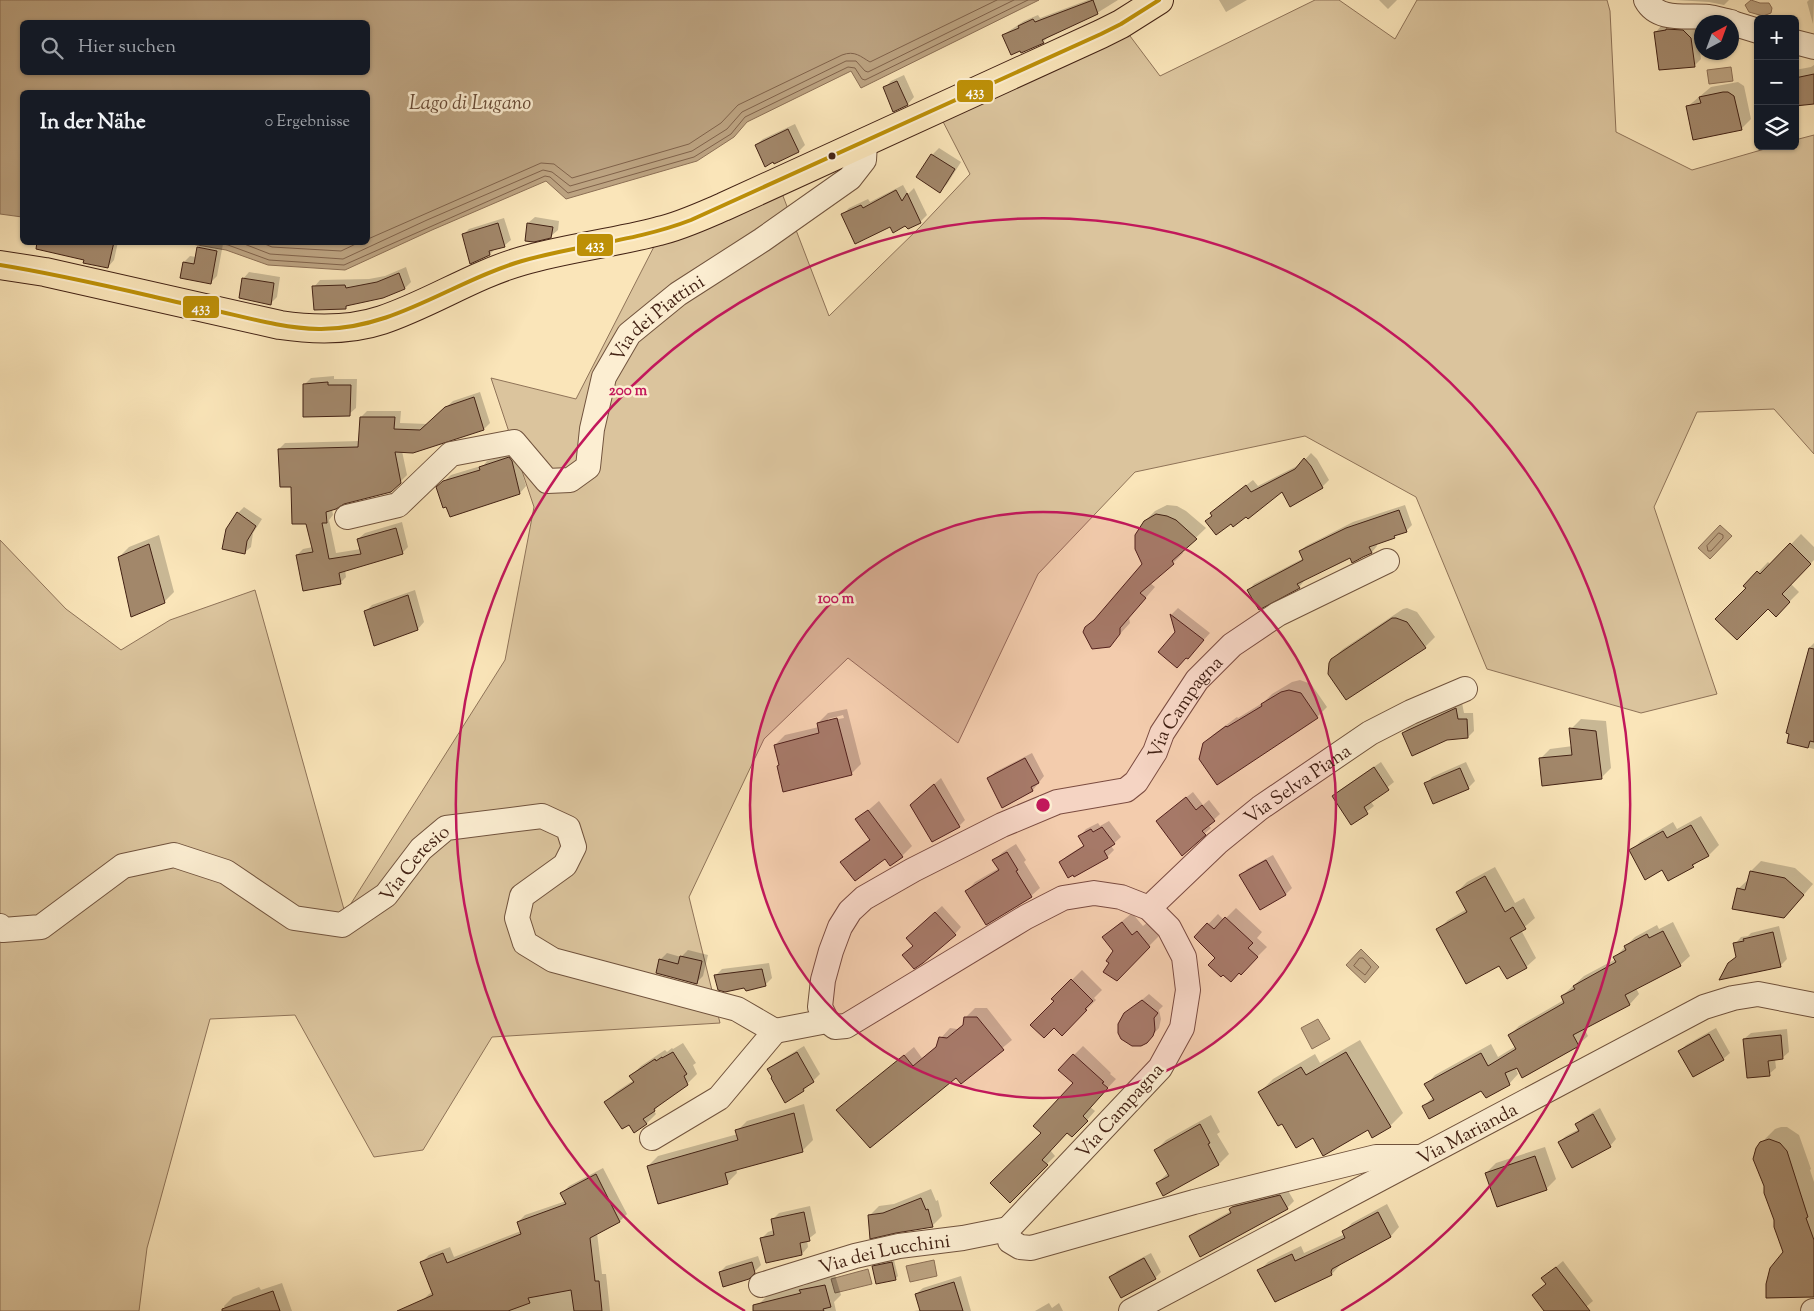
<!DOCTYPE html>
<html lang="de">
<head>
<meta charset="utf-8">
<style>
	body { margin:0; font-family:"Sorts Mill Goudy",serif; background:#20242c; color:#f1f3f6 }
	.controls { position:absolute; right:15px; top:15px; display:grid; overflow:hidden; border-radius:8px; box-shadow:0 1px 4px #0004 }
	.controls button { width:45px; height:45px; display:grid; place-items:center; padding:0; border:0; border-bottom:1px solid #363941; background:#171b24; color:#f1f3f6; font:25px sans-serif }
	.compass { position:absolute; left:1694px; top:15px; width:45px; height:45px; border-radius:50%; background:#171b24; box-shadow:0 1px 4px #0004; rotate:41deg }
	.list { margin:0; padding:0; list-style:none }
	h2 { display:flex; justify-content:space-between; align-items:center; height:65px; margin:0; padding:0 20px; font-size:21px }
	h2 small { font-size:16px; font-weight:400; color:#9ea1a6 }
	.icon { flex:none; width:28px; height:28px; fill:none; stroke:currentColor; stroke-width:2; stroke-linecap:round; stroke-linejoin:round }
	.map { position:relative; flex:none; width:1814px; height:1311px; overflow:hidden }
	.search { position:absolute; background:#171b24; box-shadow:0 1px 4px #0004; left:20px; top:20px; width:350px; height:55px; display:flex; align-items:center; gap:12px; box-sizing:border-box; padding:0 18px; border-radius:8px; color:#9ea1a6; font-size:19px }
	.panel { position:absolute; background:#171b24; box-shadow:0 1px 4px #0004; left:20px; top:90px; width:350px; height:155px; border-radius:8px }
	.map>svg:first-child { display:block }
	.green { fill:#dbc49d; stroke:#8f7358 }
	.water { fill:#bca381; stroke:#8c6f55; fill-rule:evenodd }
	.shadow { fill:#0003; fill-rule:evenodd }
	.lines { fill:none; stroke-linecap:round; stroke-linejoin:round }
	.shore { stroke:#80624a; stroke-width:1 }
	.building { fill:#a2876a; stroke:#432214 }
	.minor-casing { stroke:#71533d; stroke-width:26 }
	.major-casing { stroke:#432214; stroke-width:30 }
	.minor { stroke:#fceed2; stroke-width:24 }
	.major { stroke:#fae5b9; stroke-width:28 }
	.bus-1-casing { stroke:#fceed2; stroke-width:8 }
	.bus-1 { stroke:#bd9007; stroke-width:4 }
	.ring { fill:none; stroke:#c2185b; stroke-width:2.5 }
	.bus-dot { fill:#432214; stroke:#fceed2; stroke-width:2 }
	.labels { text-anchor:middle; stroke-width:5; stroke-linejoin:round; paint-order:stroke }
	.street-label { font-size:19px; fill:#432214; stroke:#fceed2 }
	.water-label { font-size:20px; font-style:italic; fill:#674935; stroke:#fceed2 }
	.centre { fill:#c2185b; stroke:#fceed2; stroke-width:2.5 }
	.ring-label { font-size:15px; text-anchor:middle; font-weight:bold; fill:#c2185b; stroke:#fceed2; stroke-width:5; stroke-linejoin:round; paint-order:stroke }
	.line-badge { stroke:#fceed2; stroke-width:2 }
	.badge-label { font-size:14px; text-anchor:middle; font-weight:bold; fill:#fff }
</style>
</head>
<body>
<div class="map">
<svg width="1814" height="1311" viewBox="0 0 1814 1311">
	<rect width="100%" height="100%" fill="#fae5b9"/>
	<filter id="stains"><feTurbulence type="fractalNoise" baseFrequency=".004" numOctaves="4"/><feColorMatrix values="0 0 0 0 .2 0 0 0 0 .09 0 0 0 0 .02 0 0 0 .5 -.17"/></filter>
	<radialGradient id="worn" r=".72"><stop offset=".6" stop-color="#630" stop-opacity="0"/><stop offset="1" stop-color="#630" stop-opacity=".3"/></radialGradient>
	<path class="green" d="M1315,0h24l56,39 22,-39h190l3,11 6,121 76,38 83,-24h20v-6l19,-5v319l-40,-45 -77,3 -43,95 63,187 -76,19 -154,-44 -71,-172 -111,-61 -170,36 -97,102 -80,169 -110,-85 -84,81 -75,158 31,126 -228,14 -69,113 -49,7 -79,-142 -85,4 -63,229 -8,63h-139v-771l66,69 55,41 49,-30 85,-30 90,323 160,-253 29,-153 -43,-129 85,21 86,-168 116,-48 51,133 91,-89 50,-53 -33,-64 184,-86 39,52z"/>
	<path class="water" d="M0,0h1039l-178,88 -10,-17 -104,51 -13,15 -37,24 -131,38 -20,-18 -114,49 -87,40 -77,-5 -42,-15 -40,-7 182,-1v-150h-346v125l-22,-3zM22,22h346v50h-346z
		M1751,0l9,3h9l3,5 -1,5 -8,3 -14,-4 -4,-7z
		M1731,67l2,14 -24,3 -2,-14z
		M1720,525l12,11 -22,23 -12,-11z
		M1361,949l18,18 -14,16 -19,-18z
		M1318,1019l12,20 -18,10 -11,-21z
		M934,1260l3,16 -27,6 -4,-16z
		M868,1269l4,15 -37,9 -4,-14z"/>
	<path class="shadow" d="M1088,0h30l-21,13 -49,24 -5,5 -40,-7 21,-14 14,-6 2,3z
		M1219,0h28l-21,12z
		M1379,0h18l-9,9z
		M1675,0h54l-5,5 -15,-3z
		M1809,0h5l-1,24 -6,-22z
		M1672,24h17l8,7 4,28 -7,7 -39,-33 6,-7z
		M1814,65v38l-19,2v-35l16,-3z
		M904,75l10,22 -6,7 -14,6 -9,-22 6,-7z
		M1738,82l6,4 7,33 -10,10 -54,-22 24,-20z
		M795,124l10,21 -6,6 -25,12 -18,-18 7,-6z
		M939,148l22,14 -14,22 -7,7 -8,-36z
		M903,185l5,9 6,-6 13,27 -7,7 -12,6 -2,-4 -15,1 -49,-10 7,-7 19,-9 2,3z
		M535,217l24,4 -1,9 -7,6 -23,-13z
		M504,218l7,22 -6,5 -9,3 -6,6 -27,-19 6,-6z
		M68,242h50l-4,18 -6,7 -23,-8z
		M203,242l20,2 -6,32 -6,6 -27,-20 6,-6 6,1 2,-10z
		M406,267l5,15 -6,6 -22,9 -34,7 -3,3 -32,-20 6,-7 49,-1 16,-3z
		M249,272l31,5 -3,20 -6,6 -28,-24z
		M334,376v3h23l-1,29 -7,6 -44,-30 6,-6z
		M480,392l10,31 -6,6 -71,22h-11l5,24 -16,16 -48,11 -11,7 1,6 -4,5 7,33 25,-4 -3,-10 7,-6 37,-11 6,25 -6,6 -57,17 1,7 -6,6 -43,-28 6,-6 10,-2 -6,-25 -28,-73 6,-6 75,-2 1,-24 6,-6h34l-1,12 28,1 25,-23z
		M516,452l10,34 -6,7 -70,22 -12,-28 13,-12 33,-10 3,-4z
		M1311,453l6,6 12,21 -7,7 -40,3 -36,25 -15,7 -24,-1 11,-14 35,-27 5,6 43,-22z
		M1167,505l10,1 9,5 20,17 -24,23 1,2 -10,10 -23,20 5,4 -26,30 1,6 -21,23 -23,-18 16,-15 41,-49 2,-43 10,-10z
		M1405,505l7,20 -6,6 -8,2 -4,4 -18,6 1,3 -5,6 -10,4h-12l-46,24v1l-5,6 -50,3 5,-6 50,-26 -4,-7 6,-5 47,-24z
		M244,507l18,12 -9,14 -2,14 -7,6 -6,-40z
		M1801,534l13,13v13l-23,24 8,8 -13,13 -18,2 -23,-21 23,-24 3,3z
		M159,535l15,57 -10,10 -45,-45 10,-10z
		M415,590l9,32 -6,7 -43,15 -9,-33 6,-6z
		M1178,608l32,25 -16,18 -18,-19 -4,-18z
		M1407,608l10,4 18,25 -10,10 -93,12 11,-10 60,-40z
		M1814,643v106l-26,-7 2,-9 -2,-1 21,-84z
		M1300,680l11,4 16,23 -10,10 -113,27 10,-10 23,-17 1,1 26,-16 8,-8 20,-12z
		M1462,703l2,10h9l1,18 -6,6 -65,-4 6,-6z
		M847,709l14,55 -10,10 -73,-8 2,-2 -5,-19 10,-10 34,-8 -1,-4 10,-10zM843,715l1,3 -16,3v-2z
		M1581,719l25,2 5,47 -10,10 -61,-19 10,-10 23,-3 -2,-17z
		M1032,753l12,23 -11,14 -31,16 -14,-27 7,-7z
		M1381,762l13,20 -24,19 4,5 -22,17 -19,-27 7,-6z
		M1466,762l9,19 -7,7 -42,-4 6,-7z
		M941,778l24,42 -6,6 -41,-27z
		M1193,792l10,13 6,-5 11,14 -12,11 3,3 -29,26 -18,-39z
		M879,801l33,45 -10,10 -60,6 10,-10 19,-14 -14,-18z
		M1701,816l18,29 -10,10 -10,5 -6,6 -30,3 -32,-18 10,-10 32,-19 4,7z
		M1109,821l12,16 -10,9 3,4 -7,7 -47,5 7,-6 17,-11 -4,-9 6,-7 12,-6 2,3z
		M1016,844l10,16 -2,2 16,26 -9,8 -64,-5 8,-9 24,-14 -5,-8 9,-8z
		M1273,855l19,33 -6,6 -26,15 -19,-33 6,-7z
		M1761,861l34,7 18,16 -19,22 -56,-17 11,-10 2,-8z
		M1495,867l20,36 9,-5 11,20 -14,12 15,28 -10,9 -26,-3 -62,-34 10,-10 19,-11 -10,-17 10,-10z
		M942,906l19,21 -6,7 -41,12v-15z
		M1236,908l26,24 -5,6 10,9 -16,16 -35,-5 -20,-21 22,-23 6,6z
		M1132,913l11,13 5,-4 11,14 -43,43 -5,-17 3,-11 -11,-14z
		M1673,922l17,34 -10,9 -44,23 3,6 -9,10 -46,24 4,8 -10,9 -63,21 3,8 -9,10 -27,5 -58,17 9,-9 -7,-12 9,-10 56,-31 7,13 18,-11 -6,-11 9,-9 45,-26 -2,-4 10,-9 12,-11 32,-17 -1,-2 20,-20 22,-12 2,4z
		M1779,926l8,33 -7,7 -51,-2 8,-8 -2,-12 6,-7 7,-1 3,-3z
		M688,950l20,5 -5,21 -7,7 -36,-23 7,-7 14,4z
		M769,963l3,15 -7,7 -20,2 -29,-12 6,-6z
		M1082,970l20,20 -8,8 2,2 -34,34 -6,-33 -3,-2z
		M1149,994l14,12 -4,4 2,9 -2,9 -13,14 -21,-28z
		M975,1008h12l25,32 -51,42 -5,-6 -118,34 76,-63 8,11 16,-13 3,-7 9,-10 7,1 7,-5 2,-7z
		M1716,1028l14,25 -7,6 -43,-8 6,-6z
		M1787,1029l2,23 -7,6 -7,1 1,9 -7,6 -25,-35 7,-6z
		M1360,1040l43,73 -13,13 -77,11 -30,-15 -23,-30 13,-13 42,-25 5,9z
		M683,1043l13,20 -3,2 4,9 -10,10 -25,18 -8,9 2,3 -10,10 -17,-1 -23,-21 10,-10 18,-12 -3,-4 10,-10 24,-16 2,2 5,-4 1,1z
		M804,1046l16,28 -16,16 -30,-13 -5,-8 7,-6z
		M1083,1046l28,27 -1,1 6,5 -26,28 5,4 -14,16 -13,5 -18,18 5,6 -45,45 32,-68 33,-50 -1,-28z
		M804,1104l9,36 -10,10 -67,19 1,4 -10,10 -79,-17 10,-10 80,-22 -1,-3 10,-10z
		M1600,1108l16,31 -6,7 -51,-4 7,-6 13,-7 -3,-5 7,-6z
		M1211,1115l9,17 -3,2 12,20 -10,10 -55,31 -7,-12 11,-10 -12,-23 10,-10z
		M1781,1127h6l12,8 12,34 -1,1 4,12v114l-30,-43 -23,-110 14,-14z
		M1545,1147l11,32 -10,10 -60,-16 10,-10z
		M603,1168l24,46 -7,7 -23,12 5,41h4l4,37h-184l-4,-10 7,-7 4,-2 -11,-30 7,-7 21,-8 4,10 67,-26 -3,-9 7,-7 41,-14 -4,-8 7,-7z
		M931,1189l5,12 2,-1 4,16 -10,10 -63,-10 10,-10 15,-2z
		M1287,1189l7,12 -7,7 -97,28 7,-6 34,-19 -1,-2 7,-7z
		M1387,1204l12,23 -8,9 -51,28v1l-8,9 -73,-3 9,-9 33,-16 3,7 41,-19 -2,-2 9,-9z
		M810,1206l6,27 -9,7 1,7 -6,7 -40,-16 6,-6 6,-2 -2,-10 7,-7z
		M1151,1253l10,19 -6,6 -44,-1 6,-6z
		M758,1256l3,9 -13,13 -28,-6 6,-6z
		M894,1260l4,16 -3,3 -22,-12 3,-3z
		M1563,1261l30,40 -12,10h-34l-13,-16 13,-12 3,-11z
		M835,1275l6,20 -7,7 2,9h-75l-2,-7 10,-10 37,-9 5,-4z
		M961,1276l10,35h-57l7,-1 -5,-16 7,-6z
		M282,1283l10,28h-66l-2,-5 9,-9 26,-10 2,3z
		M1049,1303l3,5 7,-5 4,8h-28z"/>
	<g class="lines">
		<path class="shore" d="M368,239l173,-76 13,1 18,14 117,-34 32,-21 17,-18 104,-50c13,-5 19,2 28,7l127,-62
			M214,242l14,3 41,15 75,5 201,-89 5,1 18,16 126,-36 37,-23 14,-17 103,-50 7,1 7,11 3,1 163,-80
			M239,242l31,12 73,5 84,-39 116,-50 9,2 18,14 122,-35 35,-22 15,-17 104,-51h10l9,10 3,1 146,-72
			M260,242l12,5 69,4 19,-9
			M1719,533l4,2v3l-12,13h-3l-1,-5z
			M1360,958h3l8,9 -6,8 -11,-9z"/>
	</g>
	<path class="building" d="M1093,0l5,14 -56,26 2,3 -23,10 -1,-2 -9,4 -9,-20 17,-7 -1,-2 15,-7 2,3z
		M1666,29l17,1 8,8 4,29 -36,3 -5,-38 12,-2z
		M1814,74v30l-19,2v-28z
		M897,81l11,24 -15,7 -10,-25z
		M1723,92h5l6,4 8,34 -49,10 -7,-34 15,-3 -2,-6z
		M788,129l11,23 -25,12 -1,-2 -8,5 -10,-22z
		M931,154l24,15 -15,24 -24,-16z
		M896,190l6,11 5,-8 14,30 -13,6 -3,-3 -12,7 -3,-6 -35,17 -14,-30 20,-9 2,3z
		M498,223l7,24 -16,4 1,4 -20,9 -8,-30z
		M527,223l26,4 -2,11 -17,4 -9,-1z
		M37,242h77l-6,26 -25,-5 1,-3 -48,-11z
		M197,247l20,4 -6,33 -31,-6 3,-16 11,2z
		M399,273l6,16 -22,9 -37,8v3l-32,1 -2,-24 33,-1 1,3 31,-6z
		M242,278l32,5 -3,22 -32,-7z
		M328,382v3h23l-1,31 -47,1v-33z
		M474,397l10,33 -71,23 -18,-1 6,31 -10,9 -47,12 -8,5 -10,3 1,11h-5l7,36 32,-5 -4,-15 39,-11 7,26 -64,19 2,11 -38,7 -7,-36 17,-3 -7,-28h-14l-1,-37h-11l-2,-38 80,-2 2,-30h35l-1,12 26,1 25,-23z
		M509,457l3,4 8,33 -70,23 -4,-10 -3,1 -7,-21 7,-6 37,-11 -1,-3z
		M1304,458l7,8 12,22 -33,19 -8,-15 -34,27 -2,-2 -13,10 -2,-3 -15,11 -11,-14 7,-5 -2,-3 36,-28 5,7 44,-23z
		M1399,510l8,22 -13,4 1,2 -26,9 3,6 -9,4 -11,6 -2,-5 -53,26 3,4 -41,22 -12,-20 56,-30 -4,-9 47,-23z
		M237,512l19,14 -9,15 -2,13 -23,-5 4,-20z
		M1156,514l11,2 9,4 21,19 -25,22 2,3 -34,29 6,5 -26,30v6l-10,13 -18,2 -9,-17 2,-5 9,-7 48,-56 -7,-15v-14l9,-14z
		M1790,543l21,21 -29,30 8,8 -14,15 -8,-8 -31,31 -22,-21 31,-31 -3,-2 14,-15 3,3z
		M149,544l16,59 -34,14 -13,-60z
		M408,595l10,35 -44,16 -10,-35z
		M1170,614l34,26 -16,19 -2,-1 -9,10 -19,-16 17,-20z
		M1392,618h4l11,4 19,26 -80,52 -18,-26 1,-11 2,-4z
		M1809,648l5,1v93l-4,-1 -2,7 -21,-5 2,-9 -3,-1z
		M1289,690l12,3 17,25 -101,67 -18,-26 4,-16 23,-17 1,1 35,-21 -1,-2 20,-12z
		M1456,708l2,11h9l1,19 -21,2 -35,16 -10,-23z
		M837,718l15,57 -69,17 -6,-26 2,-1 -5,-20 45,-12 -2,-10z
		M1569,728l27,3 6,48 -60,7 -3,-28 33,-3z
		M1025,758l14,25 -8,4 2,4 -31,17 -15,-30z
		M1374,767l15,23 -25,17 4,7 -17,11 -19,-29z
		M1460,768l9,21 -36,15 -9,-21z
		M934,784l26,43 -28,15 -22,-37z
		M1186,797l10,13 6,-5 13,16 -13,10 4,4 -24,21 -26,-35z
		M868,810l35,47 -13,9 -5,-7 -30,22 -15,-19 30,-22 -15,-21z
		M1691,825l18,31 -17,9 2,2 -26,14 -6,-11 -17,10 -16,-30 34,-19 4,7z
		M1102,827l13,17 -11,7 4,7 -34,19 -1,-2 -5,3 -9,-16 25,-16 -6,-10 13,-7 2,3z
		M1007,852l11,18 -2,1 16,26 -46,28 -21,-34 34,-21 -7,-10z
		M1266,860l20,35 -26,15 -21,-35z
		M1750,871l35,7 19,17 -20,23 -52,-9 5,-21 8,2z
		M1485,876l20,36 8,-5 13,22 -16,9 17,30 -20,11 -8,-13 -33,18 -30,-55 31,-17 -11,-20z
		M935,912l21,23 -33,28 -9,6 -12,-14 11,-9 -7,-8z
		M1225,917l28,26 -5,5 10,9 -17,18 -2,-2 -8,9 -8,-7 -2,2 -13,-12 7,-7 -21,-21 13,-14 7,6z
		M1122,922l10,13 5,-4 13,16 -33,34 -14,-9 6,-9 -3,-2 7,-10 -11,-14z
		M1663,931l18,35 -56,29 5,10 -57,30 6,11 -57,32 -5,-10 -12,5 5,12 -24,13 -5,-7 -52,28 -7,-13 12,-6 -10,-16 57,-31 7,13 28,-17 -8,-14 56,-32 -3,-7 14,-7 -2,-3 43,-24 -3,-5 13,-7 -2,-4 23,-12 2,4z
		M1773,932l8,35 -62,13 9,-17 8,-6 -3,-14 11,-2 -1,-2z
		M680,956l22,5 -5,23 -41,-11 3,-14 19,5z
		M762,969l4,17 -20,5 -2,-3 -19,4 -7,-2 -4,-15z
		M1071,979l22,22 -8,8 2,1 -25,26 -8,-8 -10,10 -14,-13 24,-24 -3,-2z
		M1142,1000l16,13 -4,5 1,12 -2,6 -6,7 -6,3h-9l-11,-7 -3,-6v-9l6,-11z
		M964,1017h13l27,33 -43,34 -5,-6 -86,70 -34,-38 68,-55 9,11 23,-19 3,-10 8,1 16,-13z
		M1709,1034l15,26 -31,17 -15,-26z
		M1781,1035l2,24 -15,2 2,15 -23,2 -4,-39z
		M673,1052l14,22 -3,2 4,9 -34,24 1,2 -12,8 4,5 -13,9 -5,-8 -7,4 -18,-27 30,-20 -5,-6 26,-17 1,2 6,-4v1z
		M797,1052l17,30 -11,7 1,2 -19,12 -14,-25 1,-1 -5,-8z
		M1346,1052l45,75 -19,11 -4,-8 -45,26 -10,-18 -17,10 -14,-24 -4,2 -20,-34 43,-25 5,8z
		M1073,1054l31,28 -2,1 6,5 -25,28 5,5 -16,16 -5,-4 -25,27 6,5 -38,38 -20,-20 51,-50 -8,-7 40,-43 -15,-13z
		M794,1113l9,39 -78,21 3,11 -70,20 -11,-38 91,-26 -3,-10z
		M1593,1114l18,33 -39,21 -14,-26 21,-11 -4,-7z
		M1200,1124l10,19 -2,1 11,21 -56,31 -7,-13 13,-7 -15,-26z
		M1769,1139l11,4 7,8 21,66 -2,1 8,22v57l-48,1v-14l4,-16 13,-16 -9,-25v-7l-10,-27v-7l-11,-27 3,-11 4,-6z
		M1535,1156l12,34 -50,17 -12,-34z
		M596,1174l24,48 -30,16 5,43h4l3,30h-28l-3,-21 -43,8 2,5 -22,8h-111l36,-16 -13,-33 23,-9 4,10 74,-29 -4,-12 49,-18 -6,-11z
		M1280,1195l8,14 -88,48 -11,-21 42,-23 -2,-4 3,-2z
		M921,1198l5,12 2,-1 5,18 -37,6 -26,6 -2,-24 15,-2z
		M804,1212l6,29 -10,2 2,12 -36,8 -6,-25 14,-3 -3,-16z
		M1378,1212l13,25 -59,32 -1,3 1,3 -57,27 -18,-32 35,-16 3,7 50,-23 -3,-7z
		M1144,1258l12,21 -35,19 -12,-21z
		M752,1262l3,11 -6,6 -26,8 -4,-15z
		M892,1262l4,18 -20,4 -4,-18z
		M1556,1267l34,44h-46l-12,-16 14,-11 -5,-6z
		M954,1282l9,29h-43l-5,-17z
		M825,1285l6,22 -8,2 1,2h-71v-6l48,-12 -2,-3z
		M273,1291l7,20h-58v-2z"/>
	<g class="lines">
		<g class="minor-casing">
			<g id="minor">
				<path d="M1646,0c12,22 41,15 62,17 8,1 16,4 23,5"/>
				<path d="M1732,23l26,8"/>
				<path d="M1795,42l19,5"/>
				<path id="s1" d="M347,517l51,-12 53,-51 63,-12 33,39 23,-1 18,-13 4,-38 12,-52 25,-43 49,-40 84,-54 88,-62 14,-18 1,-17"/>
				<path id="s2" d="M1149,908l68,-65 43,-35 110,-75 41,-21 54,-23"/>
				<path id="s3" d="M0,926l3,4 38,-3 82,-61 51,-11 52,17 68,46 48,7 44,-30 35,-46 25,-21 96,-12 26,12 6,19 -9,18 -43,31 -5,22 8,25 28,17 184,49 38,22 -56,67 -67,40"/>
				<path id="s4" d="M827,1021l-7,-14 3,-27 8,-29 9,-24 10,-16 14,-13 49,-28 89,-45 55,-23 69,-12 10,-8 19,-30 7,-19 35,-53 35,-35 46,-31 109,-53"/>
				<path d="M775,1031l52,-10 8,6 11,-1 180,-109 37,-19 31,-5 27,4 28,11 20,20 15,29 4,33 -6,38 -22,40 -152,161 2,12 10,6 11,1 163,-46 182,-45h45"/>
				<path id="s5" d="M761,1285l94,-29 44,-10 64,-8 45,-9"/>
				<path id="s6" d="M1131,1311l573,-304 29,-9 25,-4 56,11"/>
				<path d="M1813,1311h1"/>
			</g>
		</g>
		<g class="major-casing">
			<path id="major" d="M0,265l45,7 235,53c34,5 69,6 102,-5 48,-16 91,-45 140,-59 45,-13 92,-18 137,-30 22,-5 43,-15 64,-24l378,-173 20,-10 38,-24"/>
		</g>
		<use href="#minor" class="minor"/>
		<use href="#major" class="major"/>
		<g class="bus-1-casing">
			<path id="bus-1" d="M0,265c69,11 136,28 204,43 38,8 76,20 115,21 75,1 134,-48 203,-68 56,-16 115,-20 169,-41l410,-186 20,-10 38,-24"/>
		</g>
		<use href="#bus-1" class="bus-1"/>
	</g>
	<circle cx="1043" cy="805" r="293" fill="#c2185b" fill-opacity=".12"/>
	<g class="ring">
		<circle cx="1043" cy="805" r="293"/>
		<path d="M745 1311A587 587 0 1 1 1341 1311"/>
	</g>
	<circle class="bus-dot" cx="832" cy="156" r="4.5"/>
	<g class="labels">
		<g class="street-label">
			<text dy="7" stroke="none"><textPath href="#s1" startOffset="459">Via dei Piattini</textPath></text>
			<text dy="7" stroke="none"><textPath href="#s4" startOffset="525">Via Campagna</textPath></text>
			<text dy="7" stroke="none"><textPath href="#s2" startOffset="194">Via Selva Piana</textPath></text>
			<text dy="7" stroke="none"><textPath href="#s3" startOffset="479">Via Ceresio</textPath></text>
			<text transform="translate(1119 1110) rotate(-48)" y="7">Via Campagna</text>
			<text dy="7" stroke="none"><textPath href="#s6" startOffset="380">Via Marianda</textPath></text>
			<text dy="7" stroke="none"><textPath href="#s5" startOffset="128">Via dei Lucchini</textPath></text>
		</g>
		<g class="water-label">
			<text x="470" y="109">Lago di Lugano</text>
		</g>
	</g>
	<circle cx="1043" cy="805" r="8" class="centre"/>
	<g class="ring-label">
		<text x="628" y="395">200 m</text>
		<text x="836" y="603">100 m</text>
	</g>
	<g class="line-badge">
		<rect x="956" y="79" width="38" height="24" rx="5" fill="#bd9007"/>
		<rect x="576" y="233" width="38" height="24" rx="5" fill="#bd9007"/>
		<rect x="182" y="295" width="38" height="24" rx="5" fill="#bd9007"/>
	</g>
	<g class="badge-label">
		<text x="975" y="96">433</text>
		<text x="595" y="249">433</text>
		<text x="201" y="312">433</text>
	</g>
	<rect width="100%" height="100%" filter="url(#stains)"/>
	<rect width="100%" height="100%" fill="url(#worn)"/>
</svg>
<div class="controls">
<button>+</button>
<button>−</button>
<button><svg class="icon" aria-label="layers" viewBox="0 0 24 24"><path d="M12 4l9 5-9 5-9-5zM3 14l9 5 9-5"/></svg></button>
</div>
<svg class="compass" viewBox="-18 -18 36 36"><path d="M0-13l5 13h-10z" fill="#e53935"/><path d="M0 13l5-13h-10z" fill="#9ea1a6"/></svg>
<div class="search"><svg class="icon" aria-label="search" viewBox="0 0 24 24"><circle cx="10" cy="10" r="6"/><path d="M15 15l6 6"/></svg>Hier suchen</div>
<section class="panel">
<h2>In der Nähe<small>0 Ergebnisse</small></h2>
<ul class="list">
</ul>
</section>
</div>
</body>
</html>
